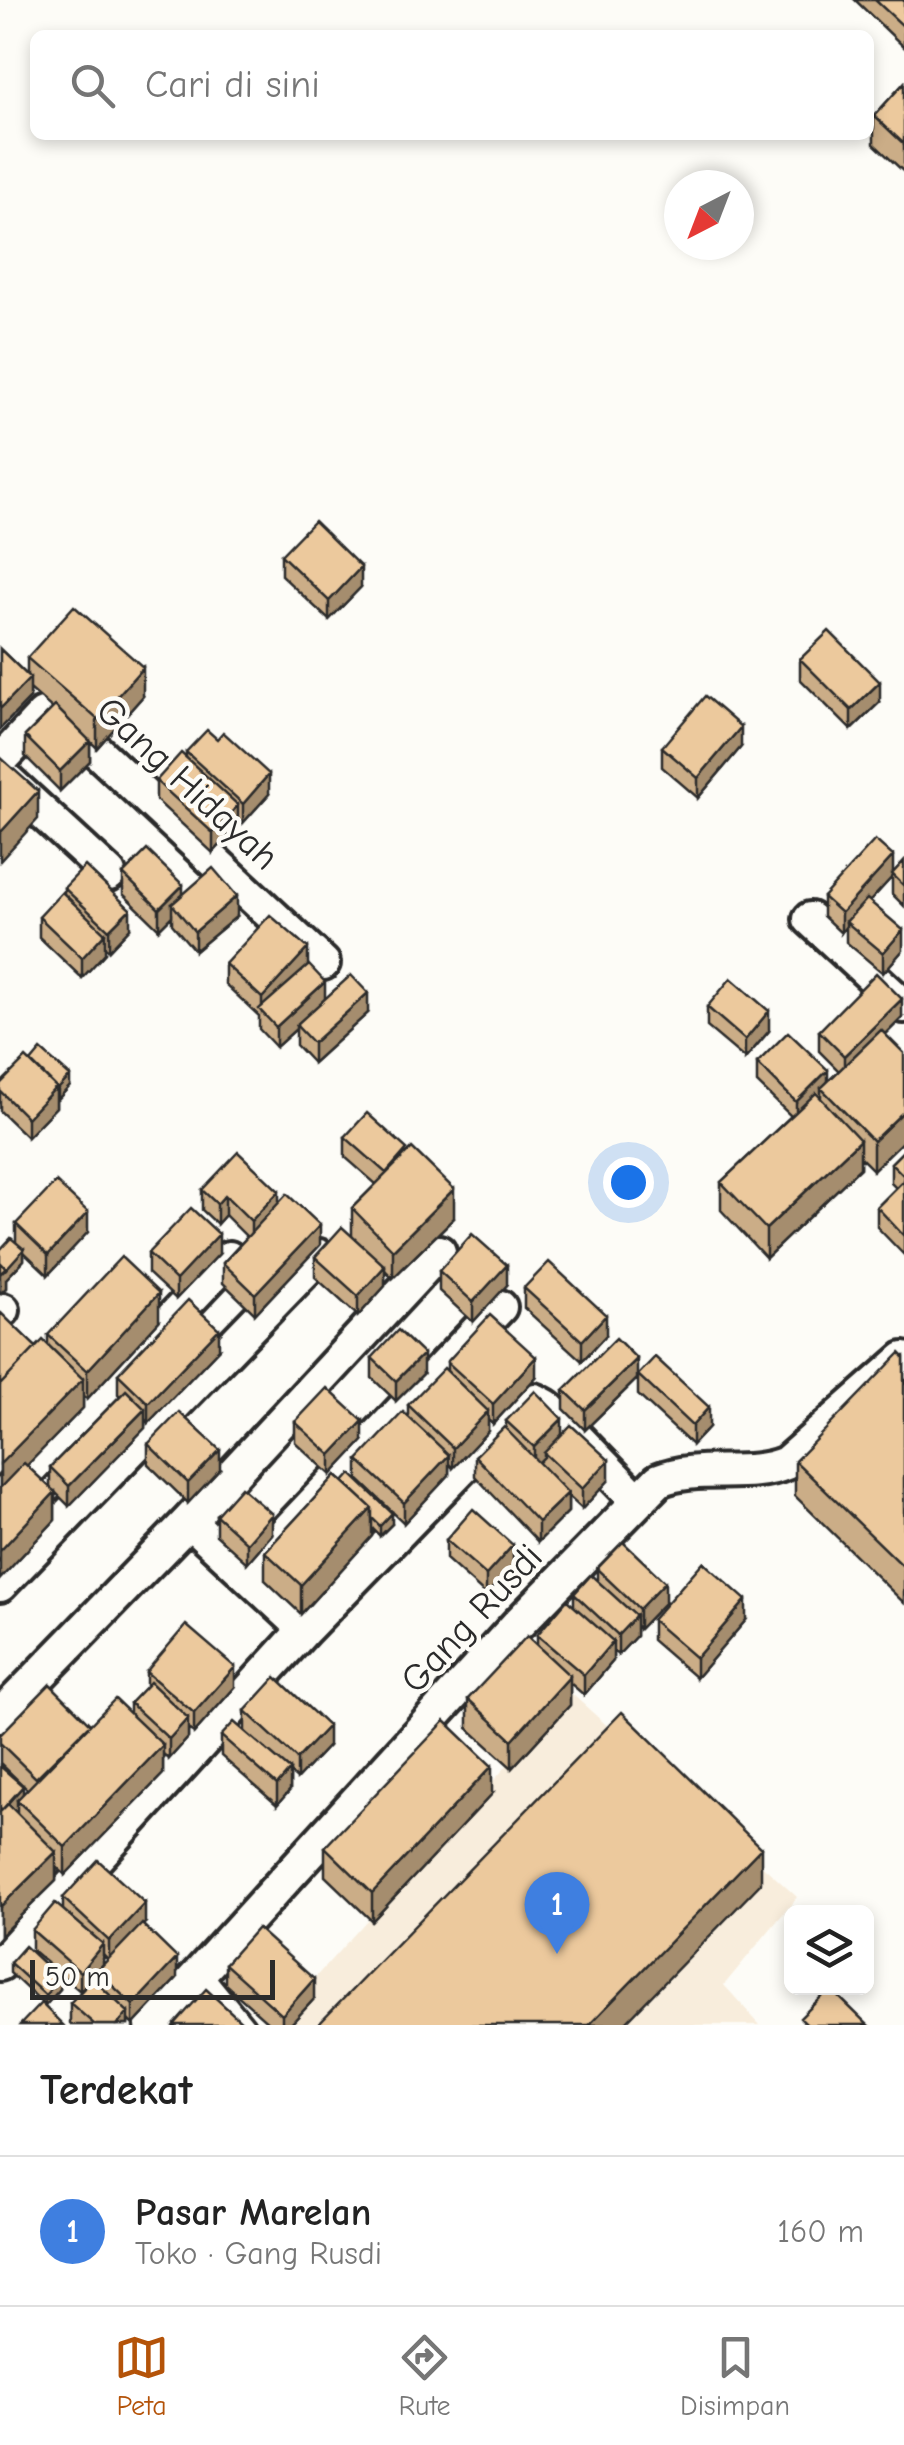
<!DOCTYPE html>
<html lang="id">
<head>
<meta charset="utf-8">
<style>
	body { margin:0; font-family:"Comic Neue",sans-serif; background:#f6f6f6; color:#222 }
	.controls { position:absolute; right:30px; bottom:30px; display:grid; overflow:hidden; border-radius:15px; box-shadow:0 5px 15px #0003 }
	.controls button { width:90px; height:90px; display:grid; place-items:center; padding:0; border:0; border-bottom:2px solid #e0e0e0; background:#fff; color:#222; font:50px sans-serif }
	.compass { position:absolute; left:664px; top:170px; width:90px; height:90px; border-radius:50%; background:#fff; box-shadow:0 5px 15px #0003; rotate:222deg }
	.scale { position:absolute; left:30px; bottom:25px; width:245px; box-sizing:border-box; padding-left:10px; border:5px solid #2b2b2b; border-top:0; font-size:28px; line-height:35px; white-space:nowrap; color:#2b2b2b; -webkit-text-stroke:8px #fdfcf7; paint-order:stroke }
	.you { position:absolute; left:628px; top:1182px; width:35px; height:35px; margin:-25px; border:8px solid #fff; border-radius:50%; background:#1a73e8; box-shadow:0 0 0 15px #1a73e833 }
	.badge { display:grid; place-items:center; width:65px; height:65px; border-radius:50%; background:#b45309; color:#fff; font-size:32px; font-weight:700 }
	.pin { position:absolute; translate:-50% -82px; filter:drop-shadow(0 2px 5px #0008) }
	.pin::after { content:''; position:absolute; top:52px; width:35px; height:30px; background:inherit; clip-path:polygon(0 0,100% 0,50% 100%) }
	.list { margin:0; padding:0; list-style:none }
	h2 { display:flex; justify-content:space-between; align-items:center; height:130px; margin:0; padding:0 40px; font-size:42px }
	h2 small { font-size:32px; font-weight:400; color:#767676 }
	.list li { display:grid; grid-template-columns:65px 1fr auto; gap:30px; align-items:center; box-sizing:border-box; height:150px; padding:0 40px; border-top:2px solid #e0e0e0 }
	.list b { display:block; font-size:38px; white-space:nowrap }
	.list p { margin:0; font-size:32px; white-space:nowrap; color:#767676 }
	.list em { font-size:32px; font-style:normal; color:#767676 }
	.icon { flex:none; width:55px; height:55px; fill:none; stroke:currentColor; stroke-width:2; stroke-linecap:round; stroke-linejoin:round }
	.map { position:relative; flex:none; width:904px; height:2025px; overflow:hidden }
	.search { position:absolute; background:#fff; box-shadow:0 5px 15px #0003; left:30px; right:30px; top:30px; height:110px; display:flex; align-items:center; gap:25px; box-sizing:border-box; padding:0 35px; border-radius:15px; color:#767676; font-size:38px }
	.sheet { height:280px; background:#fff }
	nav { display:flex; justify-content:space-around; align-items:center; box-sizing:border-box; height:140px; border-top:2px solid #e0e0e0; background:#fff; font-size:28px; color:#767676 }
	nav a { display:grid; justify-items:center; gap:5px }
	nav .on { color:#b45309 }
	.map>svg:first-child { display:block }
	.built { fill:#f8eddc }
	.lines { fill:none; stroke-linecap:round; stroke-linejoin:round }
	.lane-casing { stroke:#2b2b2b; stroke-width:22 }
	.street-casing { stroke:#2b2b2b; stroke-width:40 }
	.lane { stroke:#fdfcf7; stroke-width:15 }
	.street { stroke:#fdfcf7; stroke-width:32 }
	.wall { fill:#cbad87; stroke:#2b2b2b; stroke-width:2.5 }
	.shaded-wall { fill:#a58d6e; stroke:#2b2b2b; stroke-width:2.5 }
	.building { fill:#ecc99d; stroke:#2b2b2b; stroke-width:2.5 }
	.labels { text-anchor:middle; stroke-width:9; stroke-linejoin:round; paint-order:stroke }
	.street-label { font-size:38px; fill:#2b2b2b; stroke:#fdfcf7 }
</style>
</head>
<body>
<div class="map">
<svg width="904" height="2025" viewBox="0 0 904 2025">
	<rect width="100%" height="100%" fill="#fdfcf7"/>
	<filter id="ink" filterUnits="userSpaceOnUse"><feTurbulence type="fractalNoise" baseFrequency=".01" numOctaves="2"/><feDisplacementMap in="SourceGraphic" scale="20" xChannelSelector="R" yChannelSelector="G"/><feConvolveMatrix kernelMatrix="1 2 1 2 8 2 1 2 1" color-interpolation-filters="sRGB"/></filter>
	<g filter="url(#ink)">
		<path class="built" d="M572,1694l225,203 -73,88 36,40h-488z"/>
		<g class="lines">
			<g class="lane-casing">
				<path id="lane" d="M202,1971l44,54"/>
			</g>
			<g class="street-casing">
				<path id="street" d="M0,761l43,-46 12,-3 268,251
					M7,780l102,94
					M810,919l94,87
					M0,1312l3,-2
					M0,1500l229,-242
					M189,1521l116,108
					M246,1574l254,-267
					M0,1585l319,-329
					M0,1716l189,-195 250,-269
					M0,1964l305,-335 220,-226 10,-3 11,6 92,95
					M152,2025l365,-400 142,-145c41,-17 87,0 127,-17l118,-104"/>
			</g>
			<use href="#lane" class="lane"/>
			<use href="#street" class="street"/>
		</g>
		<path class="wall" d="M855,0h49v47z
			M904,83v89l-30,-28v-28z
			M281,555l80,32 -32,33 -48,-45z
			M0,649l27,26v-17l116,38 -46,52 -7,-7v20l-30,30 -35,-35v-20l28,-27 -23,-20v9l-30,31z
			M800,659l80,43 -29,28 -51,-51z
			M662,747h79l-43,51 -36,-31z
			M186,752l83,42 -26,29 -5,-4v6l-25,28 -57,-53v-19l30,-23z
			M904,861v45l-12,-12v-17l-22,24 33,49 -20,23 -37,-31v-16l-5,7 -18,-17v-19l70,-24z
			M123,874l60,20 54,22 -42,35 -23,-27v-8l-13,13 -36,-35z
			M64,888l66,40 -21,22 -4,-3v6l-23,25 -43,-41v-20l25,-23z
			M225,964l83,2 17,33 43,14 -55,50 -17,-18v-16l-20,18 -17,-18v-13l-34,-32z
			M707,1007l62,24 -24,28 -38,-32z
			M902,1018l-16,16 -13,136 -13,-13v11l-94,90 -45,-48v-28l70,-66 -34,-33v-20l71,19 11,-11 -20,-20v-20z
			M31,1062l39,24 -12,13 -2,-1v9l-29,30 -27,-26v-27z
			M345,1137l62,16 47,65 -61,60 -8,-8v16l-27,30 -43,-39v-20l37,-21v-28l24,-24 -31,-27z
			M904,1150v105l-27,-28v-20l19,-19 -5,-5v-20z
			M202,1190l77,13 41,42 -65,69 -32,-31v-20l24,-26 -22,-22 -8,9 -15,-14z
			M16,1224l72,8 -40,43 -24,-23v8l-18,19v9l-6,6 16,-52z
			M148,1253l71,1 -43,45 -28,-26z
			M439,1271l68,14 -34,37 -34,-31z
			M524,1288l82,47 -24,26 -58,-53z
			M0,1314l36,33 12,-2v-10l111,-14 -72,78 -4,-3v12l-57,58 24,21v-20l70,-71 -2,-2v-20l101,-25 -71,74 -3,-4v9l-76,78 -14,-14v28l-55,59z
			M904,1357v246l-109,-107v-35z
			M372,1358l51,16 -27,27 -24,-23z
			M447,1362l89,15 -43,47 -5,-4v11l-35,37 -4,-4v11l-45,48 -46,-44v-19l50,-43v-12l39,-35z
			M638,1375l71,52 -17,18 -54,-50z
			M637,1379l-52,51 -21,-21v-19z
			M506,1421l56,13 47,46 -27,29 -14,-13v16l-30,30 -63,-66v-20l31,-27z
			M295,1422l68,19 -32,34 -36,-33z
			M148,1444l72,25 -32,34 -40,-39z
			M336,1475l56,49 -12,12 -8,-8v8l-71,78 -36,-34v-28z
			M216,1515l56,19 -25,29 -31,-28z
			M446,1540l67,25 -27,30 -40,-36z
			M597,1569l68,33 -26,27 -3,-4v11l-18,19 -5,-4v10l-29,34 -14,-12v22l-58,63 -44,-40v-29l69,-54v-10l37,-29v-12l23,-13z
			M652,1620h94l-50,58 -44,-38z
			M146,1672l89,15 -41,46 -6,-4v9l-19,21 -6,-5v20l-98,101 -9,-9v15l-56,55v-170l23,29 5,-5 -28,-27v-28l90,-11 40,-11v-10l16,-16z
			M245,1711l83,35 -31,33 -7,-6v17l-13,15 -56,-49v-20l24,-6z
			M492,1794l-120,127 -47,-45v-29z
			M63,1898l82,25 -3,2 35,53 -44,47 -5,-5v5h-56l-2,-2v-20l27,-19v-13l11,-11 -5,-5v9l-23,27 -48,-41v-20l31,-21z
			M10,1963l50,26 -15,17 -35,-33z
			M225,1964l89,35 -24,26h-19l-46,-41z"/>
		<path class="shaded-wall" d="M361,567v20l-32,33v-19z
			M143,667v29l-46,52v-29z
			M30,678v20l-30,31v-20z
			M880,682v20l-29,28v-20z
			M741,727v20l-43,51v-20z
			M90,741v20l-30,30v-20z
			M269,774v20l-26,29v-19z
			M38,791v28l-38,42v-28z
			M238,805v20l-25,28v-20z
			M893,856v20l-44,48 -3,-2v4l-5,7v-20z
			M183,885v20l-11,-1v12l-13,13v-20z
			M237,896v20l-42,35v-19z
			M130,909v19l-21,22v-20z
			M903,930v20l-20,23v-20z
			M105,933v20l-23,25v-20z
			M308,948v20l-46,44v-14z
			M325,982v20l-29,23v4l-20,18v-20z
			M368,993v20l-55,50v-20z
			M902,999v19l-58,58v-20z
			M769,1011v20l-24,28v-19z
			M828,1070v20l-7,-2v9l-25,25v-20z
			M70,1076v10l-12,13v-10z
			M56,1087v20l-29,30v-19z
			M904,1111v29l-31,30v-29z
			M860,1140v28l-94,90v-29z
			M454,1189v29l-61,60v-28z
			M279,1191v20l-28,30v-20z
			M225,1195v20l-8,9v-20z
			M88,1212v20l-40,43v-20z
			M320,1225v20l-65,69v-20z
			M219,1234v20l-43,45v-19z
			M24,1249v11l-18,19v9l-6,6v-20z
			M507,1265v20l-34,37v-20z
			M385,1266v20l-27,30v-20z
			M159,1293v28l-72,78v-28z
			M606,1315v20l-24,26v-20z
			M219,1329v20l-71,74v-20z
			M423,1354v20l-27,27v-20z
			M536,1357v20l-43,47v-20z
			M637,1359v20l-52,51v-20z
			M83,1379v29l-83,85v-29z
			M709,1407v20l-17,18v-19z
			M145,1409v19l-76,78v-20z
			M488,1411v20l-35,37v-20z
			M562,1419v19l-18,15v4l-10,10v-20z
			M363,1421v20l-32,34v-20z
			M220,1450v19l-32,34v-20z
			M449,1455v20l-45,48v-20z
			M609,1460v20l-27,29v-20z
			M55,1492v28l-55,59v-28z
			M568,1493v19l-30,30v-20z
			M372,1508v28l-71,78v-29z
			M392,1513v11l-12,12v-10z
			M272,1514v20l-25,29v-20z
			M513,1545v20l-27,30v-20z
			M665,1582v20l-26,27v-20z
			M746,1600v20l-50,58v-20z
			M636,1616v20l-18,19v-20z
			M613,1641v20l-29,34v-20z
			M235,1667v20l-41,46v-20z
			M570,1676v29l-58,63v-28z
			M188,1718v20l-19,21v-20z
			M328,1726v20l-31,33v-20z
			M163,1745v29l-98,101v-28z
			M492,1766v28l-120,127v-28z
			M290,1770v20l-13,15v-20z
			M23,1786v20l-6,-6v13l-17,-1z
			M761,1848v35l-138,142h-34z
			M56,1852v29l-56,55v-29z
			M145,1903v20l-36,38v-20z
			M103,1944v20l-23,27v-19z
			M177,1958v20l-44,47v-20z
			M60,1979v10l-15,17v-11z
			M314,1979v20l-24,26h-8v-10z
			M128,2012v13h-11z"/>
		<path class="building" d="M875,0h29v27z
			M904,83v61l-30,-28z
			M314,521l47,46 -32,34 -48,-46z
			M74,606l69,61 -46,52 -70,-61z
			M829,631l51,51 -29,28 -51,-51z
			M0,649l30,29 -30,31z
			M705,696l36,31 -43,51 -36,-31z
			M55,706l35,35 -30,30 -35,-35z
			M207,730l10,9 6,-7 46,42 -26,30 -57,-52z
			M181,753l57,52 -25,28 -57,-52z
			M0,757l38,34 -38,42z
			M875,840l18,16 -52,57 -18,-16z
			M147,850l36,35 -24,24 -36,-35z
			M904,861v25l-12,-12z
			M85,866l45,43 -21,21 -45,-42z
			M213,868l24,28 -42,36 -23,-28z
			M62,892l43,41 -23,25 -43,-41z
			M867,899l36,31 -20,23 -37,-31z
			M270,915l38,33 -46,50 -37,-34z
			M309,965l16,17 -49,45 -17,-18z
			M876,973l26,26 -58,57 -25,-25z
			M351,975l17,18 -55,50 -17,-18z
			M731,978l38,33 -24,29 -38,-33z
			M881,1030l23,23v58l-31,30 -52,-53z
			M788,1032l40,38 -32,32 -39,-39z
			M41,1050l29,26 -12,13 -27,-27z
			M26,1058l30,29 -29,31 -27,-27v-7z
			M816,1093l44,47 -94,89 -45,-47z
			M367,1113l40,36 -21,24 -41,-36z
			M412,1148l42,41 -61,61 -41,-42z
			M904,1150v26l-13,-13z
			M238,1152l41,39 -28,30 -26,-26 -8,9 -15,-14z
			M56,1182l32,30 -40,43 -32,-31z
			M902,1182l2,2v52l-27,-29z
			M287,1194l33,31 -65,69 -32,-31z
			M191,1208l28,26 -43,46 -28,-27z
			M342,1227l43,39 -27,30 -43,-39z
			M472,1234l35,31 -34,37 -34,-31z
			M11,1238l13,11 -18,20 -6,-7v-12z
			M121,1257l38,36 -72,78 -39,-36z
			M0,1262l6,6 -6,6z
			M549,1262l57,53 -24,26 -58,-53z
			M188,1300l31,29 -71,74 -30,-29z
			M1,1313l35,34 -36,38v-71z
			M490,1315l46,42 -43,47 -46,-42z
			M398,1330l25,24 -27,27 -24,-23z
			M616,1338l21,21 -52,51 -21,-20z
			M43,1340l40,39 -83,85v-79z
			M900,1353l4,4v210l-109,-106z
			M655,1357l54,50 -17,19 -54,-51z
			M444,1368l44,43 -35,37 -45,-43z
			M327,1388l36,33 -32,34 -36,-33z
			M126,1390l19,19 -76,77 -19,-19z
			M535,1391l27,28 -28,28 -28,-26z
			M179,1412l41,38 -32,33 -40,-39z
			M403,1412l46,43 -45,48 -46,-43z
			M571,1425l38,35 -27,29 -38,-36z
			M504,1427l64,66 -30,29 -63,-66z
			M24,1463l31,29 -55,59v-63z
			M351,1474l41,39 -12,13 -8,-8v-10l-28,-26z
			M336,1475l36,33 -71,77 -36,-33z
			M241,1487l31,27 -25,29 -31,-28z
			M473,1509l40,36 -27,30 -40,-35z
			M623,1542l42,40 -26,27 -42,-40z
			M703,1562l43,38 -50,58 -44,-38z
			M591,1575l45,41 -18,19 -44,-41z
			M567,1600l46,41 -29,34 -47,-40z
			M186,1625l49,42 -41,46 -48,-41z
			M527,1636l43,40 -58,64 -44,-41z
			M276,1677l52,49 -31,33 -52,-48z
			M150,1682l38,36 -19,21 -39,-36z
			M50,1684l40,40 -54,54 -36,-35v-8z
			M115,1699l48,46 -98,102 -48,-47z
			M622,1712l139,136 -172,177h-271z
			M445,1721l47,45 -120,127 -47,-46z
			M234,1722l56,48 -13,15 -56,-49z
			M0,1766l23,20 -23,26z
			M8,1804l48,48 -56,55v-95z
			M98,1860l47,43 -36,38 -46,-43z
			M55,1903l48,41 -23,28 -48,-42z
			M142,1924l35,34 -44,47 -36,-34z
			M257,1928l57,51 -32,36 -57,-51z
			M25,1946l35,33 -15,16 -35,-32z
			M93,1979l35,33 -11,13h-22l-25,-22z
			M830,1988l38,37h-61l-7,-7z
			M206,1989l39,36h-71z
			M41,2003l22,22h-43z"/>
	</g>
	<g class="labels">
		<g class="street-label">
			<text transform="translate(188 783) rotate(43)" y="13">Gang Hidayah</text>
			<text transform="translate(471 1618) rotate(-47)" y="13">Gang Rusdi</text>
		</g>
	</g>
</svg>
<div class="controls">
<button><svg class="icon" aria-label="layers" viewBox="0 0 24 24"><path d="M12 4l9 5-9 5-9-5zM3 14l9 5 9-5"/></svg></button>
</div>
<svg class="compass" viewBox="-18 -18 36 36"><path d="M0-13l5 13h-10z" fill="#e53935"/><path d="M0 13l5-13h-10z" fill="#767676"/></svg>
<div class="scale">50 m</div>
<div class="you"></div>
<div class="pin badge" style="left:557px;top:1954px;background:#3f7fe0">1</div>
<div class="search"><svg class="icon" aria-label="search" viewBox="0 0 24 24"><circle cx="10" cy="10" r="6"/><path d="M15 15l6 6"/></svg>Cari di sini</div>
</div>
<section class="sheet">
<h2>Terdekat<small></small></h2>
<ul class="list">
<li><span class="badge" style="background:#3f7fe0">1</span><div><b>Pasar Marelan</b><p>Toko · Gang Rusdi</p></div><em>160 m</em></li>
</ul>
</section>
<nav>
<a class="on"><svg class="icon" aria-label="map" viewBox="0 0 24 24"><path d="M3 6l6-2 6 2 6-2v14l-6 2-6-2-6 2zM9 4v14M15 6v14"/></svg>Peta</a>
<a><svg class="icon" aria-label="directions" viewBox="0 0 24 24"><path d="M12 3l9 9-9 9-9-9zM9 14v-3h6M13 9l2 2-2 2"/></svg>Rute</a>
<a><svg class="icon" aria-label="saved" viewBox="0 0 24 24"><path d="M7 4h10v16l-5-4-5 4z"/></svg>Disimpan</a>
</nav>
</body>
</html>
